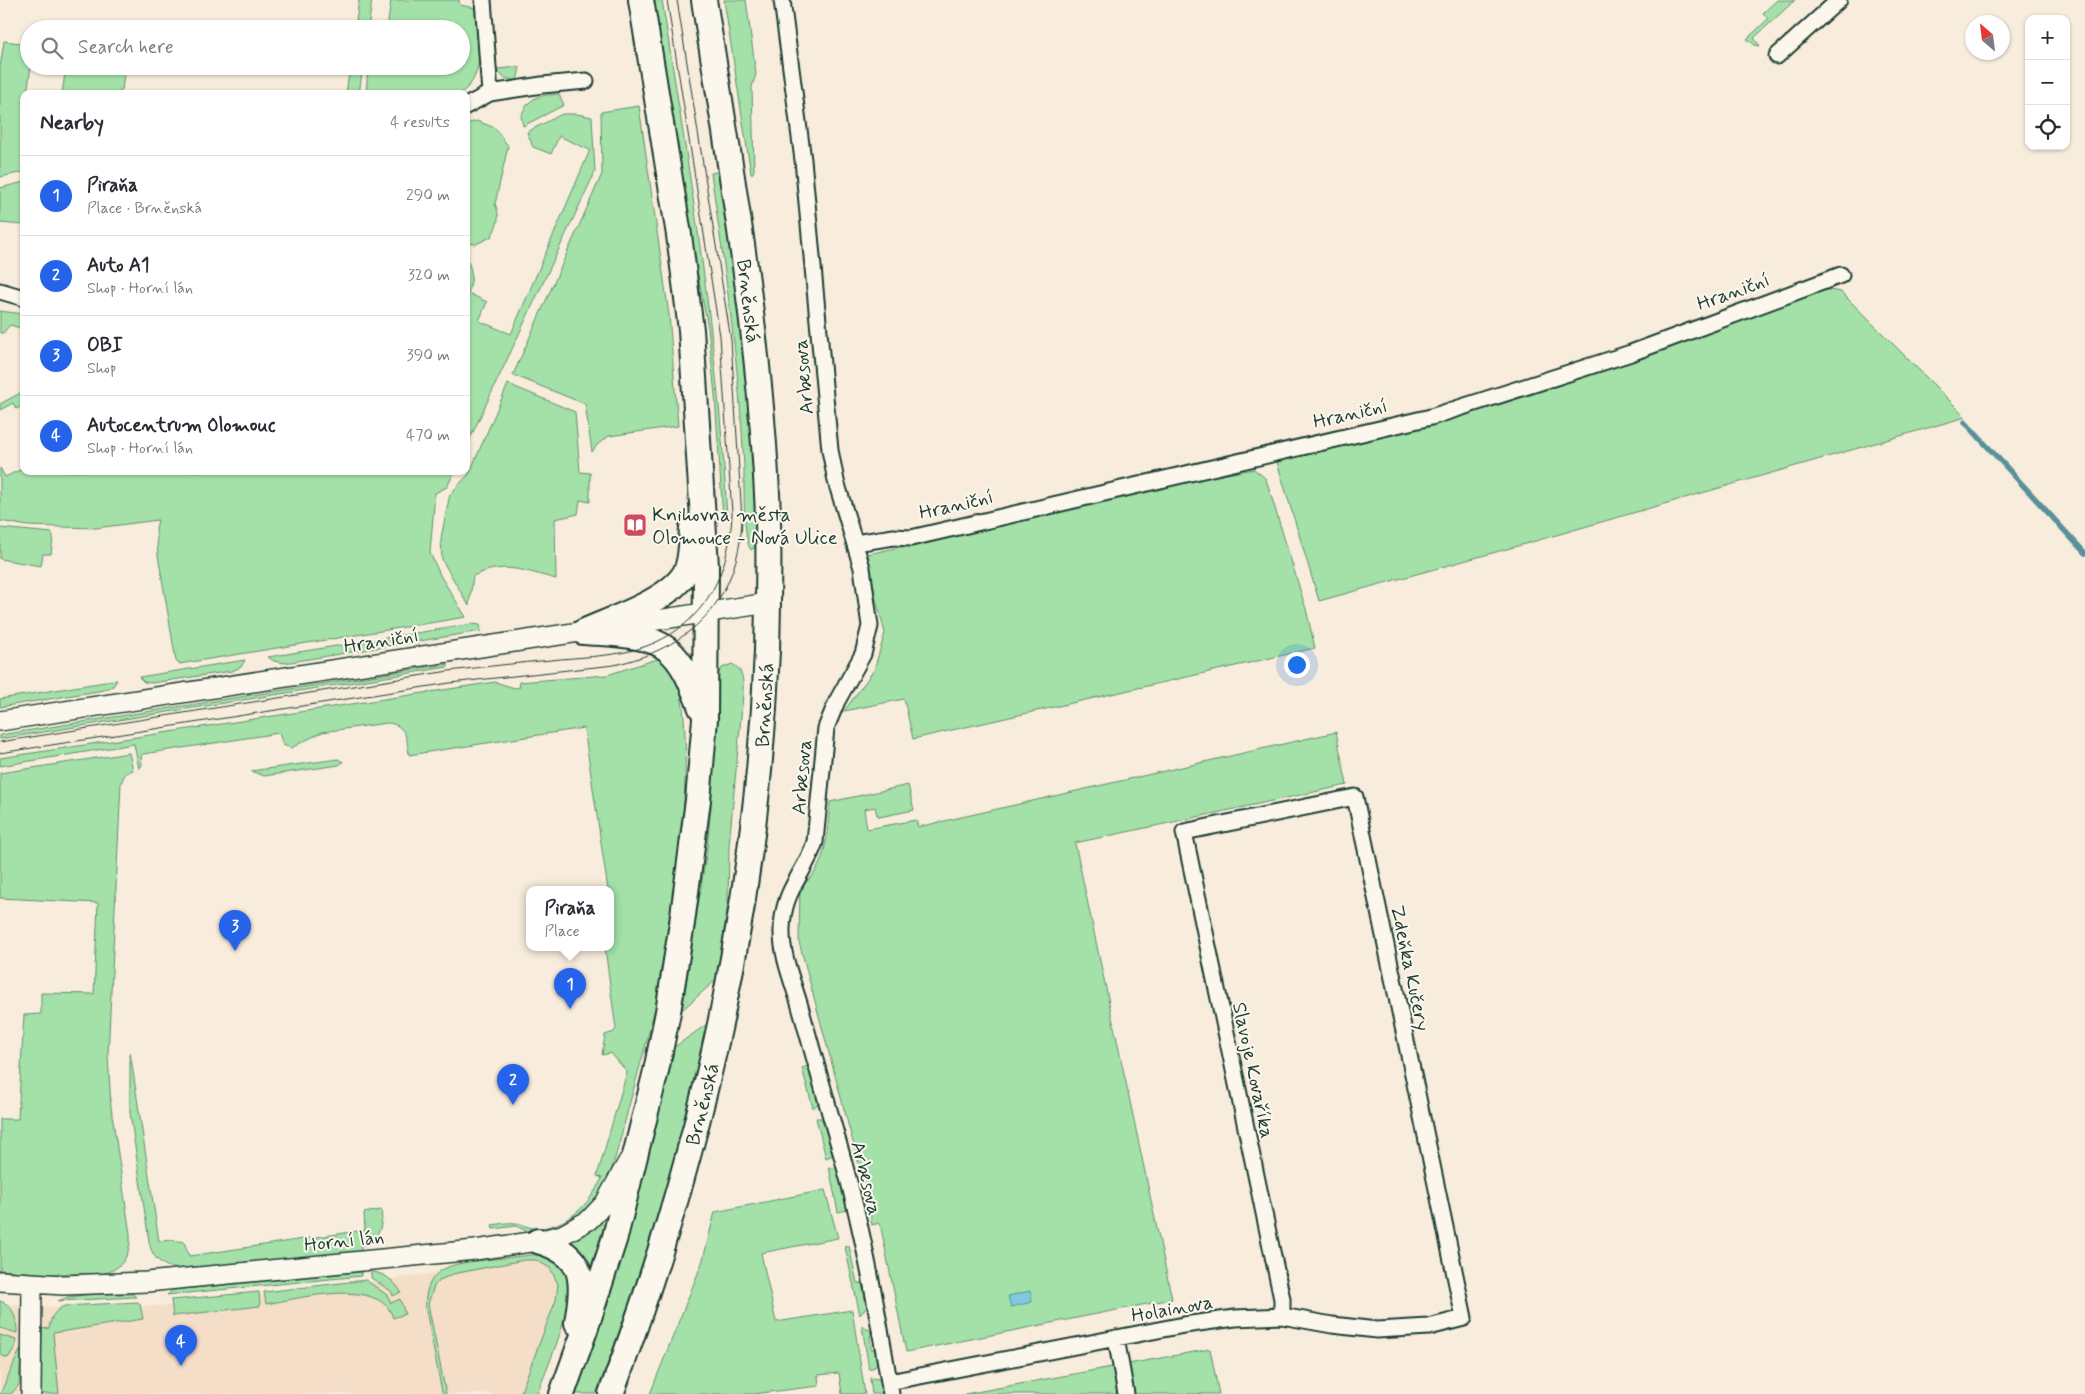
<!DOCTYPE html>
<html lang="en">
<head>
<meta charset="utf-8">
<style>
	body { margin:0; font-family:Mynerve,sans-serif; background:#f2f2f3; color:#2b2b33 }
	.controls { position:absolute; right:15px; top:15px; display:grid; overflow:hidden; border-radius:10px; box-shadow:0 1px 4px #0004 }
	.controls button { width:45px; height:45px; display:grid; place-items:center; padding:0; border:0; border-bottom:1px solid #e1e1e2; background:#fff; color:#2b2b33; font:25px sans-serif }
	.compass { position:absolute; left:1965px; top:15px; width:45px; height:45px; border-radius:50%; background:#fff; box-shadow:0 1px 4px #0004; rotate:332deg }
	.you { position:absolute; left:1296px; top:664px; width:18px; height:18px; margin:-12px; border:4px solid #fff; border-radius:50%; background:#1a73e8; box-shadow:0 0 0 8px #1a73e833 }
	.badge { display:grid; place-items:center; width:32px; height:32px; border-radius:50%; background:#2563eb; color:#fff; font-size:16px; font-weight:700 }
	.pin { position:absolute; translate:-50% -41px; filter:drop-shadow(0 1px 2px #0008) }
	.pin::after { content:''; position:absolute; top:26px; width:18px; height:15px; background:inherit; clip-path:polygon(0 0,100% 0,50% 100%) }
	.popup { position:absolute; left:526px; top:886px; width:88px; height:65px; box-sizing:border-box; display:grid; place-content:center; border-radius:10px; background:#fff; filter:drop-shadow(0 1px 4px #0005); font-size:16px; white-space:nowrap; color:#7c7c81 }
	.popup b { font-size:19px; color:#2b2b33 }
	.popup::after { content:''; position:absolute; left:50%; top:100%; margin-left:-10px; border:10px solid transparent; border-top-color:#fff }
	.list { margin:0; padding:0; list-style:none }
	h2 { display:flex; justify-content:space-between; align-items:center; height:65px; margin:0; padding:0 20px; font-size:21px }
	h2 small { font-size:16px; font-weight:400; color:#7c7c81 }
	.list li { display:grid; grid-template-columns:32px 1fr auto; gap:15px; align-items:center; box-sizing:border-box; height:80px; padding:0 20px; border-top:1px solid #e1e1e2 }
	.list b { display:block; font-size:19px; white-space:nowrap }
	.list p { margin:0; font-size:16px; white-space:nowrap; color:#7c7c81 }
	.list em { font-size:16px; font-style:normal; color:#7c7c81 }
	.icon { flex:none; width:28px; height:28px; fill:none; stroke:currentColor; stroke-width:2; stroke-linecap:round; stroke-linejoin:round }
	.map { position:relative; flex:none; width:2085px; height:1394px; overflow:hidden }
	.search { position:absolute; background:#fff; box-shadow:0 1px 4px #0004; left:20px; top:20px; width:450px; height:55px; display:flex; align-items:center; gap:12px; box-sizing:border-box; padding:0 18px; border-radius:28px; color:#7c7c81; font-size:19px }
	.panel { position:absolute; background:#fff; box-shadow:0 1px 4px #0004; left:20px; top:90px; width:450px; height:385px; border-radius:10px }
	.map>svg:first-child { display:block }
	.built { fill:#f4dec8 }
	.green { fill:#a3e1a8; stroke:#618f6e }
	.water { fill:#80c9e0; stroke:#59919b }
	.lines { fill:none; stroke-linecap:round; stroke-linejoin:round }
	.stream { stroke:#59919b; stroke-width:5.5 }
	.minor-casing { stroke:#1f3d34; stroke-width:19 }
	.tertiary-casing { stroke:#1f3d34; stroke-width:22 }
	.primary-casing { stroke:#1f3d34; stroke-width:28 }
	.minor { stroke:#fbf7ec; stroke-width:15 }
	.tertiary { stroke:#fbf7ec; stroke-width:19 }
	.primary { stroke:#fbf7ec; stroke-width:24 }
	.tram { stroke:#1f3d34; stroke-width:1 }
	.labels { text-anchor:middle; stroke-width:4; stroke-linejoin:round; paint-order:stroke }
	.street-label { font-size:20px; fill:#1f3d34; stroke:#fbf7ec }
	.poi-label { font-size:20px; fill:#1f3d34; stroke:#fbf7ec; text-anchor:start }
</style>
</head>
<body>
<div class="map">
<svg width="2085" height="1394" viewBox="0 0 2085 1394">
	<rect width="100%" height="100%" fill="#f8ecdc"/>
	<filter id="ink" filterUnits="userSpaceOnUse"><feTurbulence type="fractalNoise" baseFrequency=".02" numOctaves="2"/><feDisplacementMap in="SourceGraphic" scale="10" xChannelSelector="R" yChannelSelector="G"/><feConvolveMatrix kernelMatrix="1 2 1 2 8 2 1 2 1" color-interpolation-filters="sRGB"/></filter>
	<g filter="url(#ink)">
		<path class="built" d="M544,1258l24,29 -38,107h-530v-91l62,6 114,-4 143,-16 131,-18 58,-12z"/>
		<path class="green" d="M359,0h13l-4,29h-13z
			M391,0h68l1,5 15,3c2,29 14,68 -16,86h-93l2,-28h93v-37h-74z
			M652,0h10c27,172 57,344 65,518l-2,2 -2,-2 -8,-123 -7,-68 -21,-107z
			M724,0h22l10,74 -4,13 2,84 -2,3h-1z
			M1777,0h18l-41,38 6,8 -5,-1 -8,-6 21,-20 -5,-6z
			M4,41l24,3 1,22h2l-4,28h-3v24l-3,19h3v35l-24,5v-110z
			M66,66h59l-3,24 -6,4h-54z
			M350,66h13l-4,28h-13z
			M520,67l-3,14 -13,-3 -8,-9z
			M559,94l5,11 -41,21 -2,-10c9,-21 18,-20 38,-22z
			M639,106l30,209 9,111 -69,10 -12,9 -5,7 -7,-48 -72,-29 89,-201 -1,-62z
			M562,114h15l15,3 3,55 -129,275v-188c8,12 6,21 2,34l19,9 -8,19 32,13 79,-184 -31,-14 -8,18 -18,-7 -6,-15z
			M477,121l18,7 13,18 -13,58c6,13 3,20 -4,33l-15,7 -10,-1v-119z
			M721,171l29,221 7,144 -2,11 -4,3c-8,-9 -7,-66 -7,-82 -4,-99 -19,-197 -33,-295z
			M24,182v43l-24,-2v-35z
			M1818,288l23,4 125,125 -441,127 -206,57 -42,-139 96,-23 123,-36 234,-78z
			M0,311l24,3v15l-14,-4 -7,8h-3z
			M508,384l67,28 5,60 10,1v29l-10,-2 -2,14 -23,5 1,60c-31,-8 -52,-18 -83,-3l-4,30 -27,-46 -1,-22 9,-44 19,-20z
			M24,391v14l-8,4 -3,-6 -13,7v-6z
			M0,468l5,9 19,-9v3h431l-8,16 -12,6 -5,60 11,24 25,40 -287,47 -3,-3 -18,-106 -2,-27 2,-8 -62,8 -68,-2 -28,-5z
			M1254,469l12,10 40,130 9,39 -402,91 -9,-40 -60,12 30,-41 11,-37 -9,-34 -8,-45c129,-27 256,-62 386,-85z
			M0,528l52,5 1,3 -2,18h-8l-2,12 -41,-7z
			M472,624l8,1 1,6 -197,32 -10,-2 -6,-4z
			M657,659c5,2 10,4 13,7 31,35 7,233 -2,281 -9,52 -24,104 -38,155 -7,26 -13,54 -23,80l-8,14 -10,12 -12,10 -22,11 -24,4 -15,-7 -23,3 -1,-4c8,-1 16,-3 24,-2 6,0 11,5 18,5 32,1 56,-24 68,-50l-5,-2 30,-104 -16,-19 -9,2 3,-20 9,-3 2,-3 -11,-81h5v-58h-2l-24,-162 -175,27c-2,-16 -3,-31 -22,-32l-65,9 -31,16 -8,-3 -4,-12 -136,21 -2,2 1,9 -3,4 -5,-25 -134,22v-8l495,-76 20,6 5,-1 -1,-5 88,-7z
			M245,660l-4,7 -9,4 -80,12 -8,-1 -5,-5z
			M448,664v3l-448,72v-4z
			M732,664c13,6 11,19 11,31l-14,150 -1,58 -11,76 -35,31 25,-162 4,-41 4,-107 4,-28 3,-4z
			M117,680l-4,6 -9,4 -104,17v-8z
			M1336,732l11,53 -272,58 97,456 -266,53 -26,-129 -8,2 -5,-31 -68,-252 1,-55c28,-18 27,-55 30,-85l78,-17 6,25 -35,7v-2h-2l-2,-8 -11,2 3,20 49,-9 2,7z
			M129,753l4,17 -8,4 -4,9 -13,272 3,52 19,127c1,20 -7,35 -28,40h-56l-46,-4v-151h18l6,-104 17,-1v-21l53,1 4,-91 -98,-5v-125z
			M338,759l5,3 -4,3 -75,11 -13,-5z
			M710,1022c-32,126 -67,251 -114,372h-21c40,-113 74,-228 98,-346z
			M130,1052l29,189 13,-1 12,2 5,14 176,-26 -1,-17 17,-3c3,16 -3,31 -20,36v6l-178,18c-19,-2 -31,-10 -34,-29l-19,-128z
			M808,1066l11,37 -6,5 -11,-40z
			M816,1118h7l10,37 -7,3z
			M829,1167l8,1 11,42 -10,2z
			M825,1190l13,48 -77,15 15,69 76,-12 13,84h-23l-3,-21 -21,2 1,11 -66,8h-103l52,-131 13,-51z
			M601,1221l3,5 -11,34 -1,3h-3l-21,-21 13,-6z
			M849,1246l8,37h5l5,24 -7,8 -15,-68z
			M531,1255c15,-1 33,4 38,20 8,24 -22,94 -32,119h-17l36,-94 2,-16 -8,-16 -14,-8h-12l-71,14 -13,6 -6,6 -6,18 18,90h-2l-2,-2 -17,-87c2,-40 28,-41 60,-45 16,-2 31,-3 46,-5z
			M361,1272v4l-194,19 6,-5z
			M371,1272c12,0 24,9 30,20l-8,4 -2,-5 -20,-13z
			M366,1280l21,15 4,8 9,-4 5,15 -12,4c-12,-42 -96,-19 -127,-14l-2,-12z
			M259,1292l1,14 -87,10 -2,-16z
			M93,1294h40l3,3 -78,4 10,-4z
			M0,1301c14,4 17,19 17,32l-17,-5z
			M138,1302l2,2 3,15 -90,14 6,61h-18l1,-65 7,-1c2,-11 5,-17 15,-22z
			M862,1326l9,5v5h-1l1,13h4l2,14 -2,4 -6,2z
			M0,1335l16,5 -1,7 -7,11 -8,-3z
			M21,1348l-2,37 -8,9h-11z
			M1210,1349l9,45h-254z
			M870,1378l10,1 2,15h-10z"/>
		<path class="water" d="M1030,1291l2,11 -21,5 -3,-11z"/>
		<g class="lines">
			<path class="stream" d="M1965,422l120,131"/>
			<g class="minor-casing">
				<path id="minor" d="M483,0l7,93
					M782,0l21,160 27,290 6,31 26,87 8,58 -7,28 -26,47 -11,27 -11,114c-11,34 -32,47 -33,87 -1,24 10,51 17,74 14,51 29,102 43,153 22,78 36,159 49,238
					M1777,56l62,-56
					M466,106l24,-13 52,-8 44,-4
					M0,291l24,7
					M855,543l39,-6 17,1 520,-121 200,-64 210,-78
					M1116,1338l10,56
					M889,1382l295,-57 51,-7 47,-2 50,9 45,5 52,-3 35,-9 -109,-521 -171,35 98,467v17"/>
			</g>
			<g class="tertiary-casing">
				<path id="tertiary" d="M0,721l768,-118
					M0,1281l63,4 84,-3 328,-32 63,-9 24,-6 27,-15 16,-17 24,-43
					M31,1394l1,-110"/>
			</g>
			<g class="primary-casing">
				<path id="primary" d="M583,632c28,-13 86,-31 102,-59 7,-13 6,-31 7,-45
					M585,632c23,2 64,2 82,17 18,14 26,39 34,59
					M538,1241c48,14 46,38 39,82
					M562,1394l23,-64 30,-93 41,-166 12,-59 14,-89 16,-123 7,-81 1,-153 -15,-236 -12,-95 -38,-235
					M611,1394c90,-241 146,-485 156,-743 1,-52 3,-104 0,-157 -8,-166 -37,-330 -63,-494"/>
			</g>
			<use href="#minor" class="minor"/>
			<use href="#tertiary" class="tertiary"/>
			<use href="#primary" class="primary"/>
			<path class="tram" d="M0,742l449,-71c34,-4 68,-8 102,-11 27,-3 56,-3 83,-10 66,-18 96,-72 98,-137l-12,-177 -53,-336
				M0,753l450,-70 164,-18c76,-17 125,-64 128,-146l-11,-179 -54,-340"/>
		</g>
	</g>
	<defs>
		<g id="library-square" transform="scale(1.25)"><rect x="-9" y="-9" width="18" height="18" rx="4" fill="#d1495b" stroke="#fbf7ec"/><path d="M-6-4Q-3-5.5-.7-3.5V5Q-3 3-6 4ZM6-4Q3-5.5 .7-3.5V5Q3 3 6 4Z" fill="#fff"/></g>
	</defs>
	<g fill-rule="evenodd">
		<use href="#library-square" x="635" y="525"/>
	</g>
	<g class="labels">
		<g class="street-label">
			<text transform="translate(1733 291) rotate(-20)" y="7">Hraniční</text>
			<text transform="translate(749 301) rotate(83)" y="7">Brněnská</text>
			<text transform="translate(803 377) rotate(-95)" y="7">Arbesova</text>
			<text transform="translate(1350 413) rotate(-13)" y="7">Hraniční</text>
			<text transform="translate(956 504) rotate(-13)" y="7">Hraniční</text>
			<text transform="translate(381 640) rotate(-9)" y="7">Hraniční</text>
			<text transform="translate(764 705) rotate(-87)" y="7">Brněnská</text>
			<text transform="translate(801 777) rotate(-85)" y="7">Arbesova</text>
			<text transform="translate(1411 968) rotate(78)" y="7">Zdeňka Kučery</text>
			<text transform="translate(1254 1070) rotate(78)" y="7">Slavoje Kovaříka</text>
			<text transform="translate(702 1104) rotate(-76)" y="7">Brněnská</text>
			<text transform="translate(867 1178) rotate(76)" y="7">Arbesova</text>
			<text transform="translate(344 1240) rotate(-6)" y="7">Horní lán</text>
			<text transform="translate(1172 1308) rotate(-10)" y="7">Holainova</text>
		</g>
		<g class="poi-label">
			<text x="652" y="521">Knihovna města<tspan x="652" dy="23">Olomouce - Nová Ulice</tspan></text>
		</g>
	</g>
</svg>
<div class="controls">
<button>+</button>
<button>−</button>
<button><svg class="icon" aria-label="locate" viewBox="0 0 24 24"><circle cx="12" cy="12" r="6"/><path d="M12 2v4M12 18v4M2 12h4M18 12h4"/></svg></button>
</div>
<svg class="compass" viewBox="-18 -18 36 36"><path d="M0-13l5 13h-10z" fill="#e53935"/><path d="M0 13l5-13h-10z" fill="#7c7c81"/></svg>
<div class="you"></div>
<div class="pin badge" style="left:570px;top:1009px">1</div>
<div class="popup"><b>Piraňa</b>Place</div>
<div class="pin badge" style="left:513px;top:1105px">2</div>
<div class="pin badge" style="left:235px;top:951px">3</div>
<div class="pin badge" style="left:181px;top:1366px">4</div>
<div class="search"><svg class="icon" aria-label="search" viewBox="0 0 24 24"><circle cx="10" cy="10" r="6"/><path d="M15 15l6 6"/></svg>Search here</div>
<section class="panel">
<h2>Nearby<small>4 results</small></h2>
<ul class="list">
<li><span class="badge">1</span><div><b>Piraňa</b><p>Place · Brněnská</p></div><em>290 m</em></li>
<li><span class="badge">2</span><div><b>Auto A1</b><p>Shop · Horní lán</p></div><em>320 m</em></li>
<li><span class="badge">3</span><div><b>OBI</b><p>Shop</p></div><em>390 m</em></li>
<li><span class="badge">4</span><div><b>Autocentrum Olomouc</b><p>Shop · Horní lán</p></div><em>470 m</em></li>
</ul>
</section>
</div>
</body>
</html>
